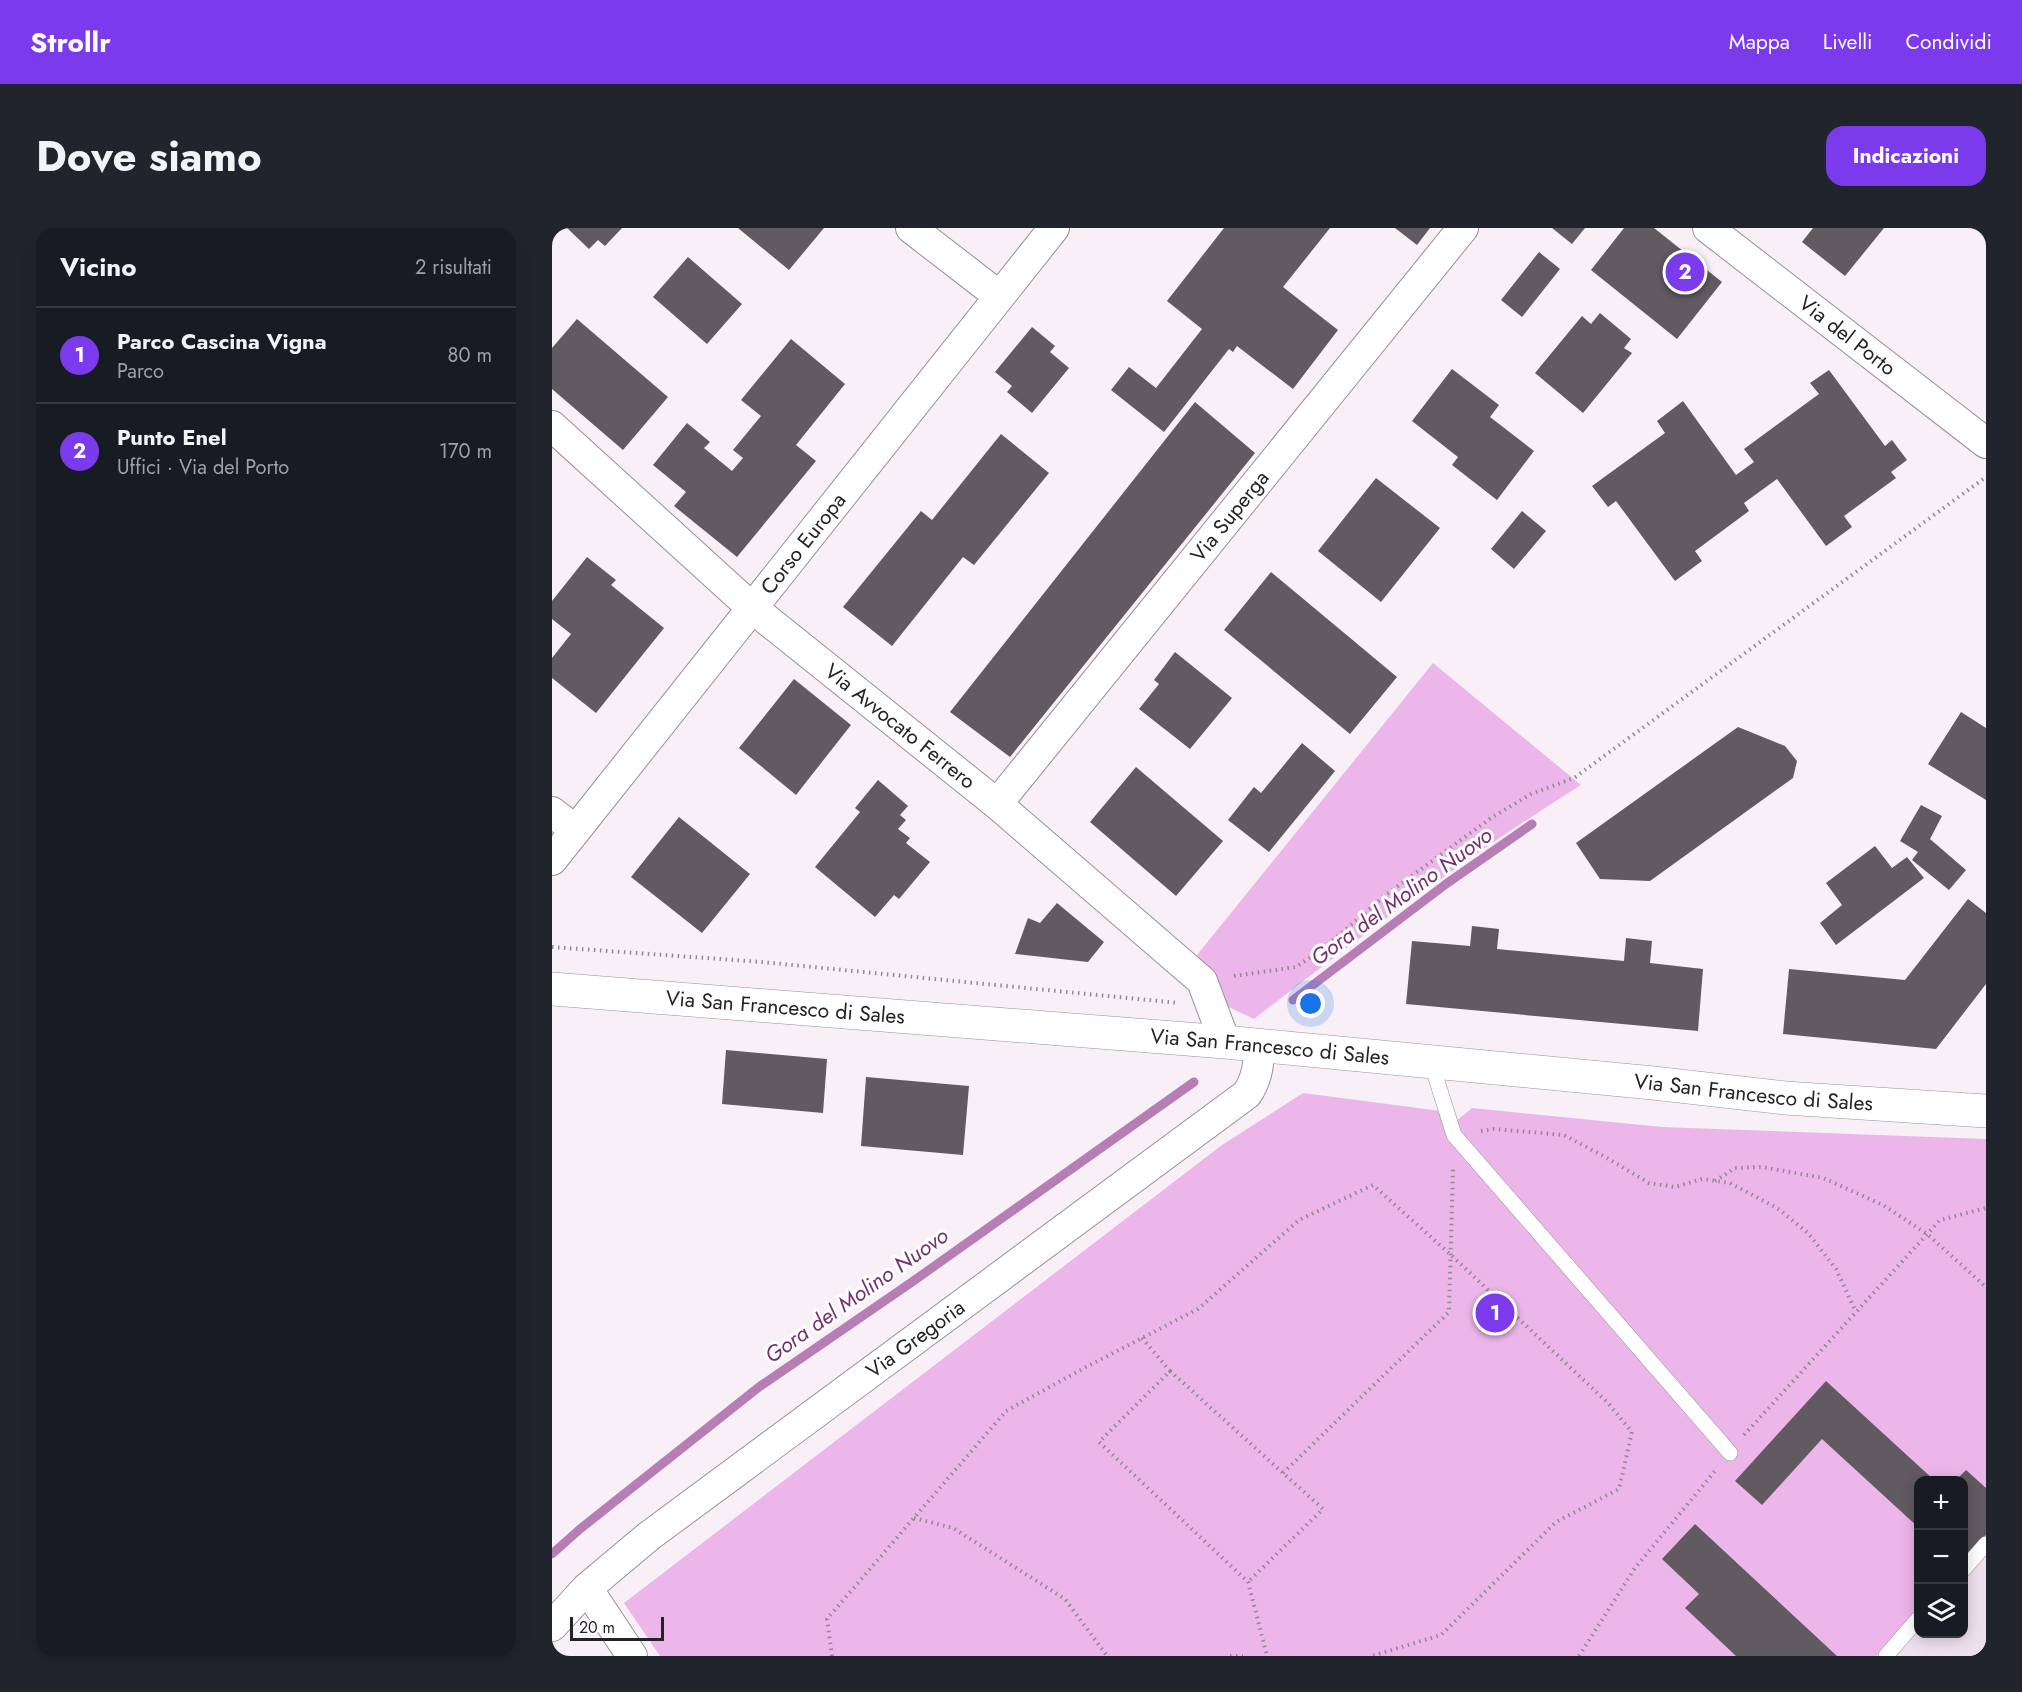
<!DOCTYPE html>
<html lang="it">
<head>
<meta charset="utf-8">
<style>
	body { margin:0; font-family:Jost,sans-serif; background:#20242c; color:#f1f3f6 }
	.controls { position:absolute; right:18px; bottom:18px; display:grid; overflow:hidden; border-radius:12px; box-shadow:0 3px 15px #0003 }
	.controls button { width:54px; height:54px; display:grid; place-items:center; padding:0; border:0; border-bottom:2px solid #363941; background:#171b24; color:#f1f3f6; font:30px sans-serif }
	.scale { position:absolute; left:18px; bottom:15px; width:94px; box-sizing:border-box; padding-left:6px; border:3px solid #252225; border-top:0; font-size:16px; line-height:21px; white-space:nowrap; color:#252225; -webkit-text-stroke:4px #fff; paint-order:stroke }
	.you { position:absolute; left:759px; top:776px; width:21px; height:21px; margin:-15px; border:4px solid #fff; border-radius:50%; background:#1a73e8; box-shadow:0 0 0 9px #1a73e833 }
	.badge { display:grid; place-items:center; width:39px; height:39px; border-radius:50%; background:#7c3aed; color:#fff; font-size:20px; font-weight:700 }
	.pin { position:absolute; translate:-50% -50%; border:3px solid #fff; box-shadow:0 2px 6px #0006 }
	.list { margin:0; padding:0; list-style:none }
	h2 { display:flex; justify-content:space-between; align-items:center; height:78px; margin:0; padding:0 24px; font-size:26px }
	h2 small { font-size:20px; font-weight:400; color:#9ea1a6 }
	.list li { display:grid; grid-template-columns:39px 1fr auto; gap:18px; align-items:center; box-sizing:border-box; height:96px; padding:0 24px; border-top:2px solid #363941 }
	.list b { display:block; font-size:22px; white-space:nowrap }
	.list p { margin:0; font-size:20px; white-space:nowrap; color:#9ea1a6 }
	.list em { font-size:20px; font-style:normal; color:#9ea1a6 }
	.icon { flex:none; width:33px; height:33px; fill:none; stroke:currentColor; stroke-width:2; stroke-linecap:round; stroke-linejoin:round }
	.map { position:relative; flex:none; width:1434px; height:1428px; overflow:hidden; border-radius:18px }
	header { display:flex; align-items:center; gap:36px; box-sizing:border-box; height:84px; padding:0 30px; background:#7c3aed; color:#fff }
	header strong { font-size:28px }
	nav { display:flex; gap:33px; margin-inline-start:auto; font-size:21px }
	.intro { display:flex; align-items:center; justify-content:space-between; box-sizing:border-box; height:144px; padding:0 36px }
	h1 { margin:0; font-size:42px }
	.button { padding:15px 27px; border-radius:18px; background:#7c3aed; color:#fff; font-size:21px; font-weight:700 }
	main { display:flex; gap:36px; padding:0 36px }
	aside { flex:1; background:#171b24; border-radius:18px; box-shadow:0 3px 15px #0003 }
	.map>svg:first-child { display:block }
	.built { fill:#efe0ee }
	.green { fill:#edb6ea }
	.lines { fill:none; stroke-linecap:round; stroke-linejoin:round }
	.stream { stroke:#b67eb4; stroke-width:9 }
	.building { fill:#615a61 }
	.service-casing { stroke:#989098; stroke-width:16 }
	.minor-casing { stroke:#989098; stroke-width:32 }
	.secondary-casing { stroke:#989098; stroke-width:34 }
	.path { stroke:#918a90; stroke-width:4; stroke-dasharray:1.5 4.5; stroke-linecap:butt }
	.service { stroke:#fff; stroke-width:15 }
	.minor { stroke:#fff; stroke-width:30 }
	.secondary { stroke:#fff; stroke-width:33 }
	.labels { text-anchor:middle; stroke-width:6; stroke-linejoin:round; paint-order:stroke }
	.street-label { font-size:21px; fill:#252225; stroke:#fff }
	.water-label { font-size:22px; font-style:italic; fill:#732f72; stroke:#fff }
</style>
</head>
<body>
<header>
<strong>Strollr</strong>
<nav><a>Mappa</a><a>Livelli</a><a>Condividi</a></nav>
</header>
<div class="intro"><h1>Dove siamo</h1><a class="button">Indicazioni</a></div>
<main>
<aside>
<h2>Vicino<small>2 risultati</small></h2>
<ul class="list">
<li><span class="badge">1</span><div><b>Parco Cascina Vigna</b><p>Parco</p></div><em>80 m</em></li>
<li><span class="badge">2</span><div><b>Punto Enel</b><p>Uffici · Via del Porto</p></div><em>170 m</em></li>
</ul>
</aside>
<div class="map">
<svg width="1434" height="1428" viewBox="0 0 1434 1428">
	<rect width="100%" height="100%" fill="#f8eff7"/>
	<path class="built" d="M1434,1326v102h-91l23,-26v4h46v-55z"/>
	<path class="green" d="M881,435l148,122c-114,71 -221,152 -327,234l-42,-20 6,-17 -21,-27z
		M751,865l138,18 4,19 27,-22 190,19 324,12v388l-22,28v-75h-46v128l-41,48h-1217l-36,-53 598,-458z"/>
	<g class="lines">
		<path class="stream" d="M741,772l153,-116 86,-60
			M0,1326l28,-25 179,-142 153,-105 282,-200"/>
	</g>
	<path class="building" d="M15,0h55l-17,18 -7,-6 -9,9z
		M186,0h86l-35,42z
		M672,0h106l-47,59 55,43 -45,59 -56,-43 -4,6 -4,-3 -65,83 -53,-42 18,-23 27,21 46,-59 -35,-28z
		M843,0h35l-13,17z
		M1000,0h33l-13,16z
		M1072,0h30l68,54 -45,57 -86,-69z
		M1261,0h71l-39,48 -43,-34z
		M987,24l21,17 -38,48 -21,-17z
		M136,29l54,47 -35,40 -54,-47z
		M1048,85l31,26 -7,9 8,5 -49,60 -48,-40 47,-57 9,8z
		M25,91l91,78 -45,53 -71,-61v-41z
		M480,99l23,19 -5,6 19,16 -37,45 -25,-21 5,-6 -17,-14z
		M239,111l54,45 -49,61 20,16 -79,96 -63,-51 12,-14 -33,-27 34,-42 23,19 -6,6 28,23 11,-13 -10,-8 28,-34 -20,-16z
		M900,141l47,36 -9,12 44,34 -37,49 -45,-35 6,-8 -46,-36z
		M1277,142l56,76 7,-6 15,20 -16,12 5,6 -52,38 8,11 -26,19 -49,-67 -33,24 5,8 -54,40 7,10 -27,20 -59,-80 -8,6 -16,-21 73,-53 -8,-12 26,-20 53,74 18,-13 -10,-13 75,-55 -9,-11z
		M643,174l60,51 -245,304 -60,-45z
		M449,206l48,39 -75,92 -11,-8 -71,89 -49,-39 78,-96 11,9z
		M824,250l64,50 -59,74 -63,-51z
		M970,283l24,20 -32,38 -23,-20z
		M35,329l29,23 -5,5 53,43 -68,85 -44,-35v-20l19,-24 -19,-15v-18z
		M719,344l126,105 -47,57 -126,-104z
		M623,424l57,46 -42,51 -51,-40 20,-25 -5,-4z
		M242,451l57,46 -55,70 -57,-47z
		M1409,484l25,16v72l-58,-36z
		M1186,499l47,19 12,15 -4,17 -143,103 -50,-2 -24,-36z
		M750,515l33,28 -66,81 -41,-32 26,-33 7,6z
		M584,539l87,74 -47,55 -86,-74z
		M326,552l30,26 -8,9 6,5 -8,9 12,9 -4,5 24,19 -31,37 -5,-4 -19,22 -60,-50 45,-55 -5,-4z
		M1369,577l21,11 -12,23 36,31 -17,20 -37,-30 6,-8 -18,-11z
		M127,589l71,57 -48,59 -71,-56z
		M1323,618l17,22 15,-11 17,21 -88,67 -16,-22 22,-18 -16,-22z
		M1416,671l18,14v71l-50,65 -153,-15 6,-65 116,11z
		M505,675l47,39 -16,20 -73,-8 13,-36 12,5z
		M920,698l27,3 -2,20 127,12 2,-23 26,3 -2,22 53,6 -5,62 -292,-27 6,-63 58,5z
		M174,822l101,9 -4,54 -101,-9z
		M314,849l103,9 -6,69 -102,-9z
		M1274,1153l108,99h-16v47l-96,-88 -60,66 -27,-24z
		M1414,1242l20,18v47l-22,24v-79h-8z
		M1143,1296l142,132h-101l-51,-48 14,-14 -37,-35z"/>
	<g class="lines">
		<g class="service-casing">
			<path id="service" d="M879,834l23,73 276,318
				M1412,1341l22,-25
				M1334,1428l32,-37"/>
		</g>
		<g class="minor-casing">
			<g id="minor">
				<path d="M359,0l88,68"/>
				<path id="s1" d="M1156,0l278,215"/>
				<path id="s2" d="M0,198l199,181 246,197 205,177 23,61"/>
				<path id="s3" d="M445,576l466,-576"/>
				<path d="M0,584l23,18"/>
				<path id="s4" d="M0,632l502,-632"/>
				<path d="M35,1360l45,68"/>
				<path id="s5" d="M0,1398l35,-38 62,-52 598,-442c10,-15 12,-30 12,-48"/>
			</g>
		</g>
		<g class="secondary-casing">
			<g id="secondary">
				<path id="s6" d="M0,761l673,53 428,41 132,15 201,13"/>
			</g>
		</g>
		<path class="path" d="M0,719l210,15 417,41
			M682,748l62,-9 28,-19 63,-54 104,-76 40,-24 43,-16 412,-301
			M929,903l13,-2 70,6 43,23 42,25 26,4 27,-8 28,4 47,25 31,25 28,36 20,43
			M1163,953l20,-13 27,-1 61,11 60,27 44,29 59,53
			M590,1110l28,33 -71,71 149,140 19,74
			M618,1143l153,138 -75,73
			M1192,1207l196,-215 46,-12
			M731,1245l166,-161 4,-143
			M362,1290l39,10 112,71 42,57
			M280,1428l-5,-37 179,-208 80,-44 112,-58 101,-89 74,-35 78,70 157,148 24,29 -13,57 -63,33 -115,113 -69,21
			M678,1428h13
			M1027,1428l56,-88 80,-97"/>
		<use href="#service" class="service"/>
		<use href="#minor" class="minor"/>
		<use href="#secondary" class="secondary"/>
	</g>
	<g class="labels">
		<g class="street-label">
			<text dy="7" stroke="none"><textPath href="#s1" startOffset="176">Via del Porto</textPath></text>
			<text dy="7" stroke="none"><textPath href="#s3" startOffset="370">Via Superga</textPath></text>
			<text dy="7" stroke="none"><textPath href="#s4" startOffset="404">Corso Europa</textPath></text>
			<text dy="7" stroke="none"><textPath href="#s2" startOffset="460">Via Avvocato Ferrero</textPath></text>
			<text dy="7" stroke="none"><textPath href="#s6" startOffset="234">Via San Francesco di Sales</textPath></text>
			<text dy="7" stroke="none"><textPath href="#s6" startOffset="720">Via San Francesco di Sales</textPath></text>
			<text dy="7" stroke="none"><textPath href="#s6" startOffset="1206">Via San Francesco di Sales</textPath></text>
			<text dy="7" stroke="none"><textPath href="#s5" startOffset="464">Via Gregoria</textPath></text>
		</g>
		<g class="water-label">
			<text transform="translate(849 668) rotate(-36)" y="8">Gora del Molino Nuovo</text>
			<text transform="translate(304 1067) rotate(-35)" y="8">Gora del Molino Nuovo</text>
		</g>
	</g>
</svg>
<div class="controls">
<button>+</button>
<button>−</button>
<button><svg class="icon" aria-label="layers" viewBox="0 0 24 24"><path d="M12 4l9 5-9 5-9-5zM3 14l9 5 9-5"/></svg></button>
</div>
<div class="scale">20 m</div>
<div class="you"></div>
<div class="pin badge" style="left:943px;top:1085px">1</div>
<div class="pin badge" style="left:1133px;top:44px">2</div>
</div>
</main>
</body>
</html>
